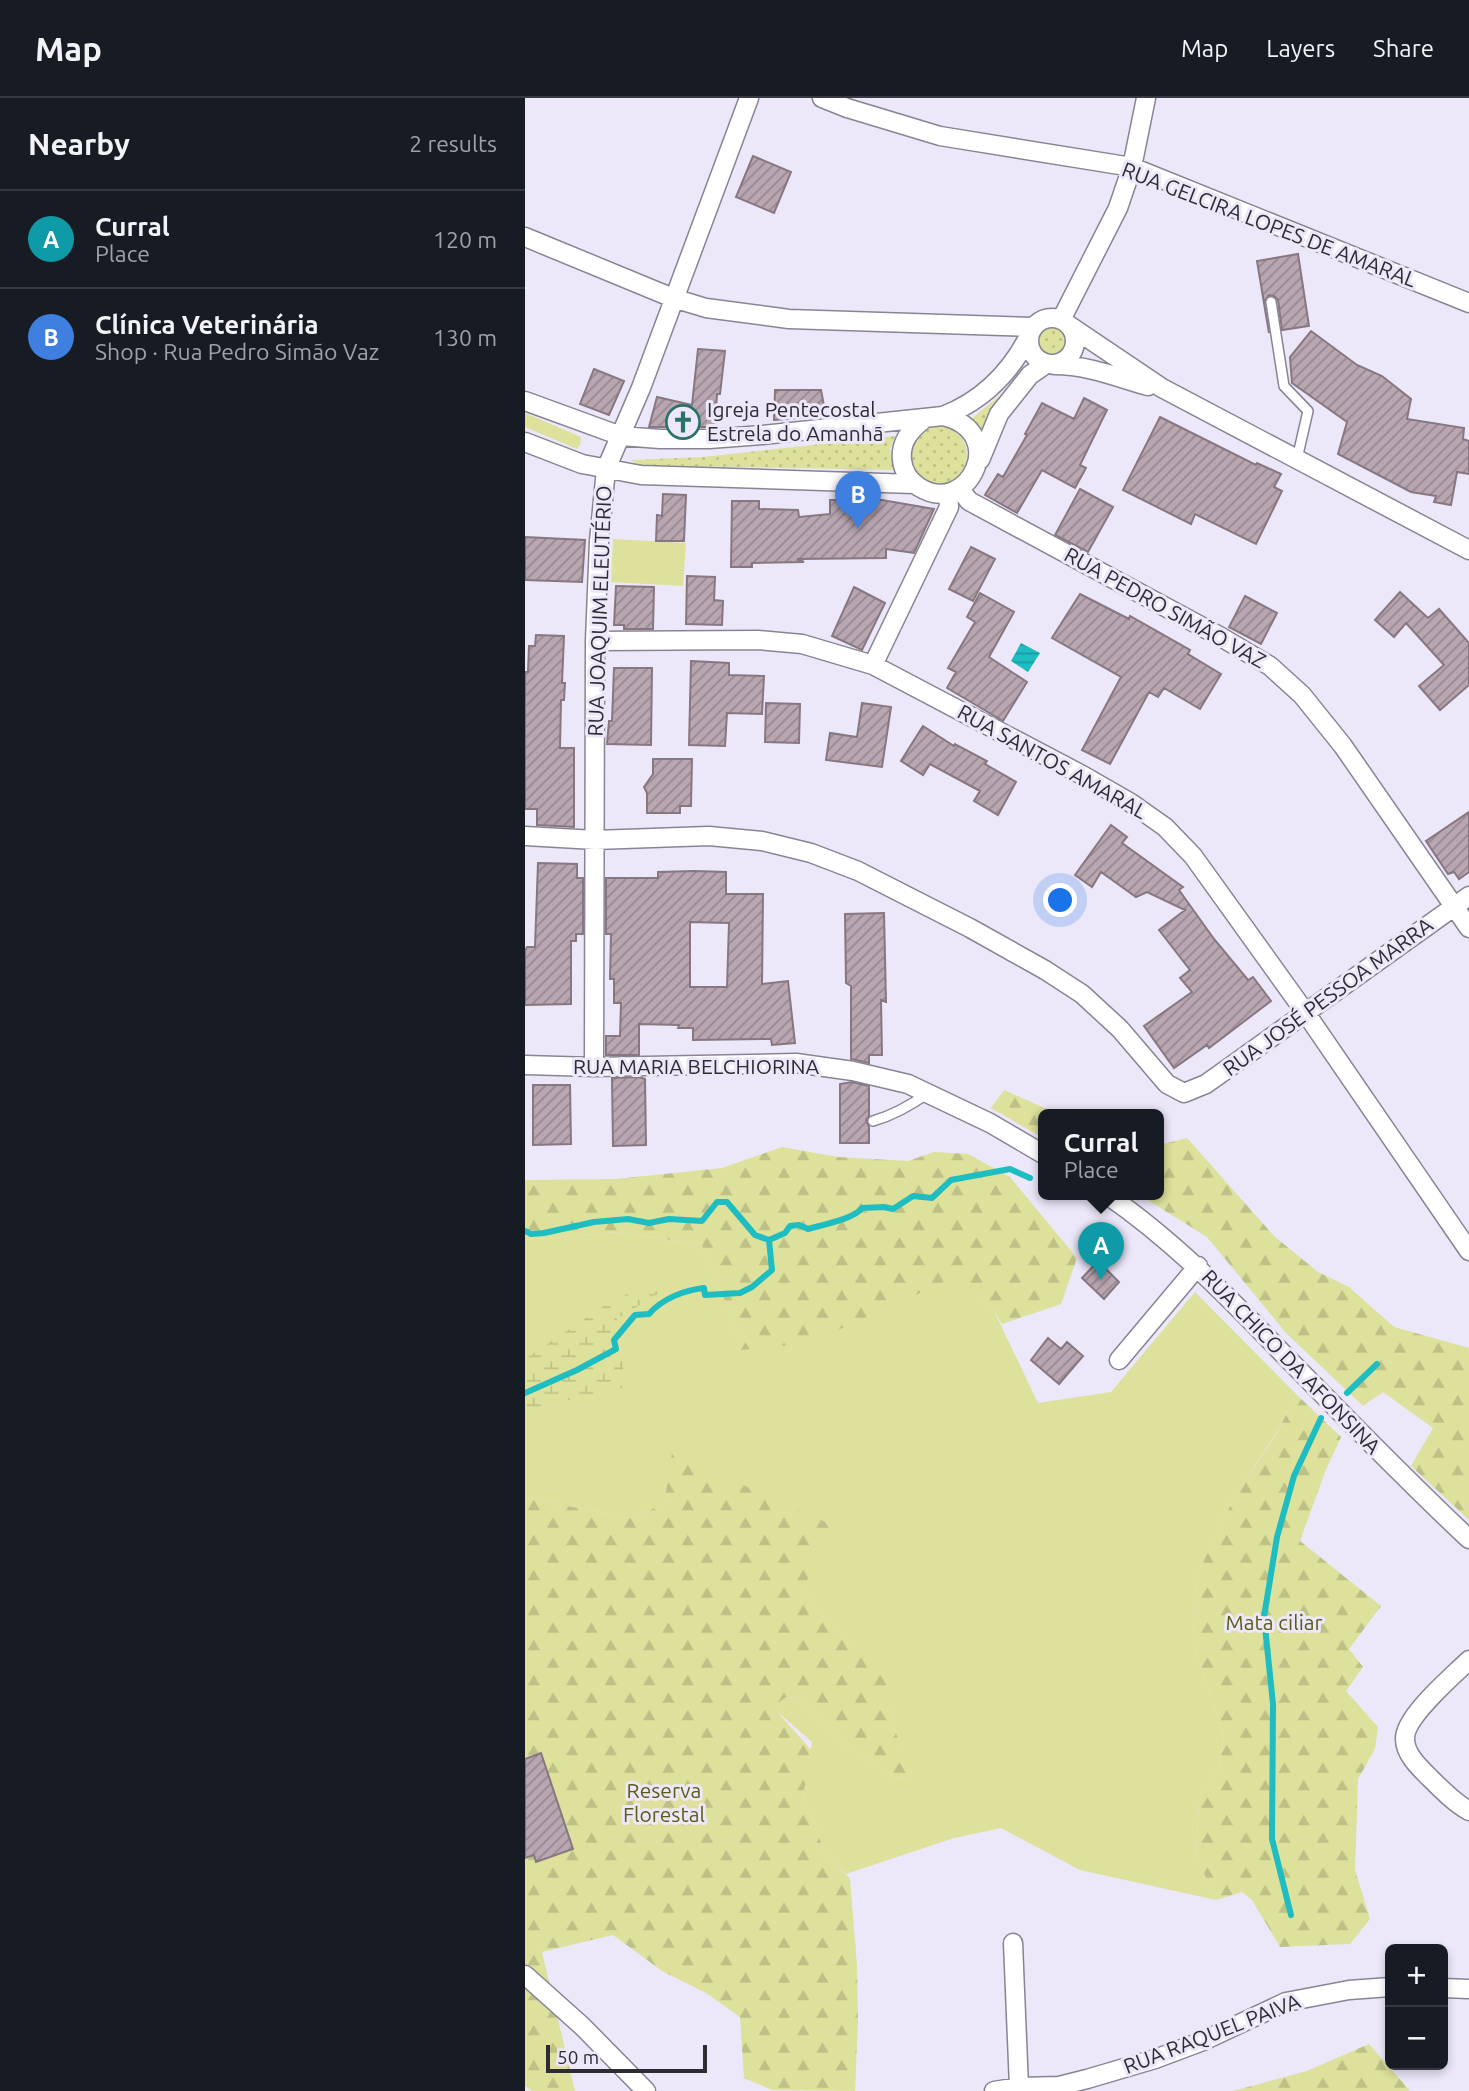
<!DOCTYPE html>
<html lang="en">
<head>
<meta charset="utf-8">
<style>
	body { margin:0; font-family:Ubuntu,sans-serif; background:#20242c; color:#f1f3f6 }
	.controls { position:absolute; right:21px; bottom:21px; display:grid; overflow:hidden; border-radius:10px; box-shadow:0 4px 10px #0003 }
	.controls button { width:63px; height:63px; display:grid; place-items:center; padding:0; border:0; border-bottom:2px solid #363941; background:#171b24; color:#f1f3f6; font:35px sans-serif }
	.scale { position:absolute; left:21px; bottom:18px; width:161px; box-sizing:border-box; padding-left:7px; border:4px solid #2e2c33; border-top:0; font-size:19px; line-height:24px; white-space:nowrap; color:#2e2c33; -webkit-text-stroke:5px #ece7f9; paint-order:stroke }
	.you { position:absolute; left:536px; top:803px; width:24px; height:24px; margin:-18px; border:5px solid #fff; border-radius:50%; background:#1a73e8; box-shadow:0 0 0 10px #1a73e833 }
	.badge { display:grid; place-items:center; width:46px; height:46px; border-radius:50%; background:#ea580c; color:#fff; font-size:23px; font-weight:700 }
	.pin { position:absolute; translate:-50% -58px; filter:drop-shadow(0 2px 4px #0008) }
	.pin::after { content:''; position:absolute; top:37px; width:24px; height:21px; background:inherit; clip-path:polygon(0 0,100% 0,50% 100%) }
	.popup { position:absolute; left:513px; top:1011px; width:126px; height:91px; box-sizing:border-box; display:grid; place-content:center; border-radius:10px; background:#171b24; filter:drop-shadow(0 2px 5px #0005); font-size:23px; white-space:nowrap; color:#9ea1a6 }
	.popup b { font-size:26px; color:#f1f3f6 }
	.popup::after { content:''; position:absolute; left:50%; top:100%; margin-left:-14px; border:14px solid transparent; border-top-color:#171b24 }
	.list { margin:0; padding:0; list-style:none }
	h2 { display:flex; justify-content:space-between; align-items:center; height:91px; margin:0; padding:0 28px; font-size:30px }
	h2 small { font-size:23px; font-weight:400; color:#9ea1a6 }
	.list li { display:grid; grid-template-columns:46px 1fr auto; gap:21px; align-items:center; box-sizing:border-box; height:98px; padding:0 28px; border-top:2px solid #363941 }
	.list b { display:block; font-size:26px; white-space:nowrap }
	.list p { margin:0; font-size:23px; white-space:nowrap; color:#9ea1a6 }
	.list em { font-size:23px; font-style:normal; color:#9ea1a6 }
	.map { position:relative; flex:none; width:944px; height:1993px; overflow:hidden }
	header { display:flex; align-items:center; gap:42px; box-sizing:border-box; height:98px; padding:0 35px; background:#171b24; border-bottom:2px solid #363941 }
	header strong { font-size:33px }
	nav { display:flex; gap:38px; margin-inline-start:auto; font-size:24px }
	main { display:flex }
	aside { flex:1; background:#171b24 }
	.map>svg:first-child { display:block }
	.green { fill:#dde19b }
	.forest { fill:url(#forest-firs) }
	.wetland { fill:url(#wetland-marsh) }
	.park { fill:url(#park-dots) }
	.water { fill:url(#water-rules) }
	.lines { fill:none; stroke-linecap:round; stroke-linejoin:round }
	.stream { stroke:#1ebdc2; stroke-width:6 }
	.building { fill:url(#building-hatch); stroke:#877780; stroke-width:2; fill-rule:evenodd }
	.service-casing { stroke:#898494; stroke-width:12 }
	.minor-casing { stroke:#898494; stroke-width:21 }
	.service { stroke:#fff; stroke-width:9 }
	.minor { stroke:#fff; stroke-width:18 }
	.labels { text-anchor:middle; stroke-width:6; stroke-linejoin:round; paint-order:stroke }
	.street-label { font-size:21px; fill:#2e2c33; stroke:#ece7f9 }
	.poi-label { font-size:21px; fill:#2e2c33; stroke:#ece7f9; text-anchor:start }
	.park-label { font-size:21px; fill:#5a5c16; stroke:#ece7f9 }
</style>
</head>
<body>
<header>
<strong>Map</strong>
<nav><a>Map</a><a>Layers</a><a>Share</a></nav>
</header>
<main>
<aside>
<h2>Nearby<small>2 results</small></h2>
<ul class="list">
<li><span class="badge" style="background:#0f9aa8">A</span><div><b>Curral</b><p>Place</p></div><em>120 m</em></li>
<li><span class="badge" style="background:#3f7fe0">B</span><div><b>Clínica Veterinária</b><p>Shop · Rua Pedro Simão Vaz</p></div><em>130 m</em></li>
</ul>
</aside>
<div class="map">
<svg width="944" height="1993" viewBox="0 0 944 1993">
	<defs>
		<pattern id="forest-firs" width="22" height="20" patternUnits="userSpaceOnUse" patternTransform="scale(1.75)"><rect width="22" height="20" fill="#dde19b"/><path d="M5 1l3.5 6h-7zM16 11l3.5 6h-7z" fill="#bec186"/></pattern>
		<pattern id="wetland-marsh" width="20" height="14" patternUnits="userSpaceOnUse" patternTransform="scale(1.75)"><rect width="20" height="14" fill="#dde19b"/><path d="M1 5h8M5 5V1M11 12h8M15 12V8" fill="none" stroke="#bec186"/></pattern>
		<pattern id="park-dots" width="8" height="8" patternUnits="userSpaceOnUse" patternTransform="scale(1.75)"><rect width="8" height="8" fill="#dde19b"/><path d="M2 2h.1M6 6h.1" fill="none" stroke="#bec186" stroke-width="1.8" stroke-linecap="round"/></pattern>
		<pattern id="water-rules" width="6" height="5" patternUnits="userSpaceOnUse" patternTransform="scale(1.75)"><rect width="6" height="5" fill="#1ebdc2"/><path d="M0 2.5h6" fill="none" stroke="#1b9a9e"/></pattern>
		<pattern id="building-hatch" width="6" height="6" patternUnits="userSpaceOnUse" patternTransform="scale(1.75)"><rect width="6" height="6" fill="#b8a6b0"/><path d="M-1 1l2-2M0 6l6-6M5 7l2-2" fill="none" stroke="#968790"/></pattern>
	</defs>
	<rect width="100%" height="100%" fill="#ece7f9"/>
	<path class="green" d="M0,315l56,24 -1,8 -3,4 -52,-22z
		M88,441l73,4 -3,43 -72,-4z
		M93,1134l84,13 31,76 7,29 156,-48 63,-27 35,36 44,92 73,-11 84,-100 101,102 -19,38 -41,62 -40,83 -3,64 31,96 -6,34 -19,30 -3,55 20,44 -136,-30 -79,-42 -47,10 -108,36 -22,-24 -21,-55 9,-53 -40,-35 14,-10 19,5 37,41 53,35 19,-2 -20,-47 -7,-54 -73,-68 -10,-19 -131,-135 -9,51 -33,14 -106,-20v-258z"/>
	<path class="forest" d="M479,992l54,24h-15v24l-52,-30z
		M662,1040l88,99 43,35 31,15 45,40 75,21v172l-58,-54 22,-38 -50,-36 -20,14 -77,-73 -79,-96 -69,-43h21v-49z
		M257,1049l56,10 70,4 26,-9 34,2 42,23 67,81 -16,46 -59,20 -8,-13 -36,-35 -149,67 -69,7 -7,-29 -31,-76 -84,-13 -93,8v-60l91,-1 106,-11z
		M771,1296l45,43 -16,35 -25,69 81,65 -32,43 14,18 -17,24 32,36 -3,22 -17,30 -3,91 15,49 -20,25 -70,3 -28,-47 -10,-8 -26,8 -20,-44 3,-55 19,-30 6,-34 -31,-96 3,-64 40,-83 41,-61z
		M147,1355l158,71 -26,64 10,19 74,68 6,54 21,47 -20,2 -53,-35 -37,-41 -19,-5 -13,10 39,44 -9,44 21,55 26,29 7,87 1,55 -3,70 -83,-1 -28,-12 -4,-61 -34,-24 -44,-22 -49,-36 -71,17 33,139h-43l-7,-5v-588l106,20 33,-14z
		M844,1946l41,47h-177l74,-20z"/>
	<path class="wetland" d="M121,1188l13,7 -42,26 -3,21 8,10 2,38 -99,22v-51l85,-57z"/>
	<path class="park" d="M509 243a17 17 0 1 1 34 0a17 17 0 1 1-34 0Z
		M498,270l3,3 -39,51 -5,10 -6,-9 -6,-3 33,-27z
		M384 357a29 29 0 1 1 58 0a29 29 0 1 1-58 0Z
		M370,338l-5,14 4,20 -255,-5 -8,-5 72,-3z"/>
	<path class="water" d="M496,545l19,10 -12,19 -17,-11z"/>
	<g class="lines">
		<path class="stream" d="M0,1133l6,3 13,-1 50,-11 34,-3 21,4 20,-4 33,2 15,-19h10l28,33 14,5
			M0,1295l52,-23 39,-21 -2,-9 21,-25 14,-1c13,-15 35,-24 55,-26l1,7 35,-2 12,-6 20,-17 -3,-30 16,-7 5,-7 9,-1 9,4c14,-4 46,-10 54,-21l22,-1 9,2 20,-13 19,2 19,-18 59,-11 20,9
			M822,1295l30,-29
			M766,1817l-19,-76 1,-135 -9,-87 13,-80 17,-61 27,-58"/>
	</g>
	<path class="building" d="M228,58l38,16 -17,41 -38,-16z
		M773,156l11,72 -27,4 -4,-30 -4,-4 -5,-1 -5,7 5,31 -12,-72z
		M786,233l46,34 25,11 29,23 -4,20 57,9 -1,11 6,2v33l-12,-2 -6,33 -17,-3 2,-6 -25,-4 -73,-38 9,-32 -55,-39 -2,-26z
		M173,251l27,2 -5,43h-3l-2,33h-66l8,-30 35,8z
		M69,271l30,12 -15,34 -29,-11z
		M250,292h46l5,26 -52,4z
		M559,300l23,12 -27,55 6,3 -11,20 -33,-18 -25,43 -32,-18 13,-21 5,3 24,-42 -2,-1 17,-31 32,16z
		M635,319l96,48 1,-2 24,11 -7,13 8,4 -26,53 -61,-30 -4,10 -68,-34z
		M555,391l33,18 -25,45 -33,-17z
		M138,396l23,1 -2,46h-28l1,-26 5,1z
		M305,402h52l52,9 -20,44 -28,-4v9l-89,1 7,3 -52,1v4h-21l1,-66h27v8l39,1 1,7 31,-3z
		M0,439l60,3 -3,42 -57,-2z
		M446,449l24,12 -22,42 -24,-12z
		M162,478l28,1 -1,23 9,1 -1,24 -36,-1z
		M91,488l38,1 -1,42h-29v-4h-10z
		M329,489l31,16 -23,47 -30,-14z
		M875,494l28,26 11,-9 30,34v42l-29,25 -21,-24 25,-21 -38,-42 -12,14 -19,-17z
		M455,495l34,19 -25,45 38,25 -24,39 -56,-33 9,-16 -8,-4 27,-46 -8,-5z
		M555,496l49,25 1,-3 60,34 -2,4 33,20 -21,35 -36,-21 -6,9 -9,-5 -39,72 -28,-14 39,-73 -69,-39z
		M720,498l32,17 -16,31 -32,-17z
		M11,537l28,1 -2,47h3l-1,17h-3l-1,48h14v79l-37,-2v-16h-12v-137h3l1,-26h6z
		M166,563l38,2v12l35,1 -2,38 -35,-1 -2,33 -36,-1z
		M89,570h38l-1,77 -44,-1 2,-23h3z
		M241,605l34,1 -1,39 -34,-1z
		M337,605l29,4 -9,60 -56,-7 4,-27 27,4z
		M398,628l31,20 1,-2 32,17 -2,3 31,18 -18,33 -24,-14 6,-10 -50,-27 -7,11 -22,-14z
		M128,661h39l-1,47h-11v7h-33v-20l-3,-6 9,-13z
		M944,714v60l-10,7 -5,-7 -6,2 -22,-33z
		M586,727l16,12 -5,6 61,44 -4,3 35,49 34,41 5,-3 18,24 -62,47 -2,-3 -33,23 -30,-42 48,-34 -12,-14 10,-8 -31,-40 26,-20 -38,-18 -11,5 -35,-25 -9,15 -17,-12z
		M13,765l39,1v14h6v56h-7v7h-5v63l-46,1v-54l2,-4h8z
		M169,773l32,1v22h37l-1,90 26,-3 7,62 -23,2 -1,-6 -78,1v-12h-15l1,-3 -40,-1v31h-33v-19h14l1,-33h-7v-24h-4l1,-45h-5v-56h52v-6zM165,824l39,1 -2,64h-37z
		M359,815l2,89 -5,-2 1,55h-13v8l-18,-4v-73l-5,-3 -1,-69z
		M114,979l6,2 1,66 -33,1 -1,-68z
		M327,984l17,4v30l-3,4 3,7v16h-29v-59z
		M8,987h37l1,59 -38,1z
		M573,1163l21,21 -15,17 -22,-21z
		M523,1240l13,11 6,-7 16,14 -24,28 -28,-24z
		M16,1655l32,96 -37,13 -2,-7 -9,3v-99z"/>
	<g class="lines">
		<g class="service-casing">
			<path id="service" d="M746,204l13,84 24,25 -11,48
				M348,1023c21,-6 37,-15 55,-28"/>
		</g>
		<g class="minor-casing">
			<path id="minor" d="M297,0l25,10 93,28 192,31 337,136
				M0,139l148,61 33,10 83,11 244,8
				M504 243a23 23 0 1 1 46 0a23 23 0 1 1-46 0Z
				M536,222l57,-112 14,-41 14,-69
				M542,226l95,64 307,162
				M529,267c34,0 62,12 94,21
				M0,303l96,35 39,3h49l53,-4 181,-19c68,16 25,102 -24,71 -9,-6 -16,-16 -17,-27 -2,-18 8,-30 21,-40
				M418,318c39,-15 68,-44 87,-82
				M0,344l57,22 59,11 273,9
				M455,362l19,-46 31,-39 16,-11
				M434,390l10,13 252,136 49,29 32,29 41,51 126,182
				M70,543l163,-1 44,4 71,21 211,111 47,27 34,24 28,29 112,156 164,239
				M348,567l76,-158 -1,-14
				M0,738l70,4 114,-4 53,5 49,12 47,18 112,57 75,42 37,24 38,35 47,55 17,9 22,-9 263,-188
				M0,967l69,2 202,-4 57,8 55,13 82,39 53,31
				M69,969l1,-426 4,-100 7,-72 35,-81 108,-290
				M581,1096c70,48 127,108 185,168 59,60 117,120 178,177
				M594,1262l79,-94
				M944,1562c-16,16 -65,57 -64,79 0,16 16,30 26,40 12,12 24,24 38,32
				M488,1845l6,144
				M0,1877l57,51 64,65
				M918,1890l26,1
				M469,1993l25,-4 40,-1 28,-7 68,-20 48,-18 83,-39 63,-12 41,-3"/>
		</g>
		<use href="#service" class="service"/>
		<use href="#minor" class="minor"/>
	</g>
	<defs>
		<g id="church-ring" transform="scale(1.75)"><circle r="9.5" fill="#ece7f9" stroke="#2a7169" stroke-width="1.5"/><path d="M-1.2-6h2.4v3.5h3.3v2.4h-3.3V6h-2.4V-.1h-3.3v-2.4h3.3Z" fill="#2a7169"/></g>
	</defs>
	<g fill-rule="evenodd">
		<use href="#church-ring" x="158" y="324"/>
	</g>
	<g class="labels">
		<g class="street-label">
			<text transform="translate(744 127) rotate(21)" y="7">RUA GELCIRA LOPES DE AMARAL</text>
			<text transform="translate(640 510) rotate(29)" y="7">RUA PEDRO SIMÃO VAZ</text>
			<text transform="translate(75 513) rotate(-88)" y="7">RUA JOAQUIM ELEUTÉRIO</text>
			<text transform="translate(527 664) rotate(29)" y="7">RUA SANTOS AMARAL</text>
			<text transform="translate(803 899) rotate(-36)" y="7">RUA JOSÉ PESSOA MARRA</text>
			<text x="171" y="976">RUA MARIA BELCHIORINA</text>
			<text transform="translate(766 1264) rotate(46)" y="7">RUA CHICO DA AFONSINA</text>
			<text transform="translate(687 1936) rotate(-21)" y="7">RUA RAQUEL PAIVA</text>
		</g>
		<g class="poi-label">
			<text x="182" y="319">Igreja Pentecostal<tspan x="182" dy="24">Estrela do Amanhã</tspan></text>
		</g>
		<g class="park-label">
			<text x="749" y="1532">Mata ciliar</text>
			<text x="139" y="1700">Reserva<tspan x="139" dy="24">Florestal</tspan></text>
		</g>
	</g>
</svg>
<div class="controls">
<button>+</button>
<button>−</button>
</div>
<div class="scale">50 m</div>
<div class="you"></div>
<div class="pin badge" style="left:576px;top:1182px;background:#0f9aa8">A</div>
<div class="popup"><b>Curral</b>Place</div>
<div class="pin badge" style="left:333px;top:431px;background:#3f7fe0">B</div>
</div>
</main>
</body>
</html>
